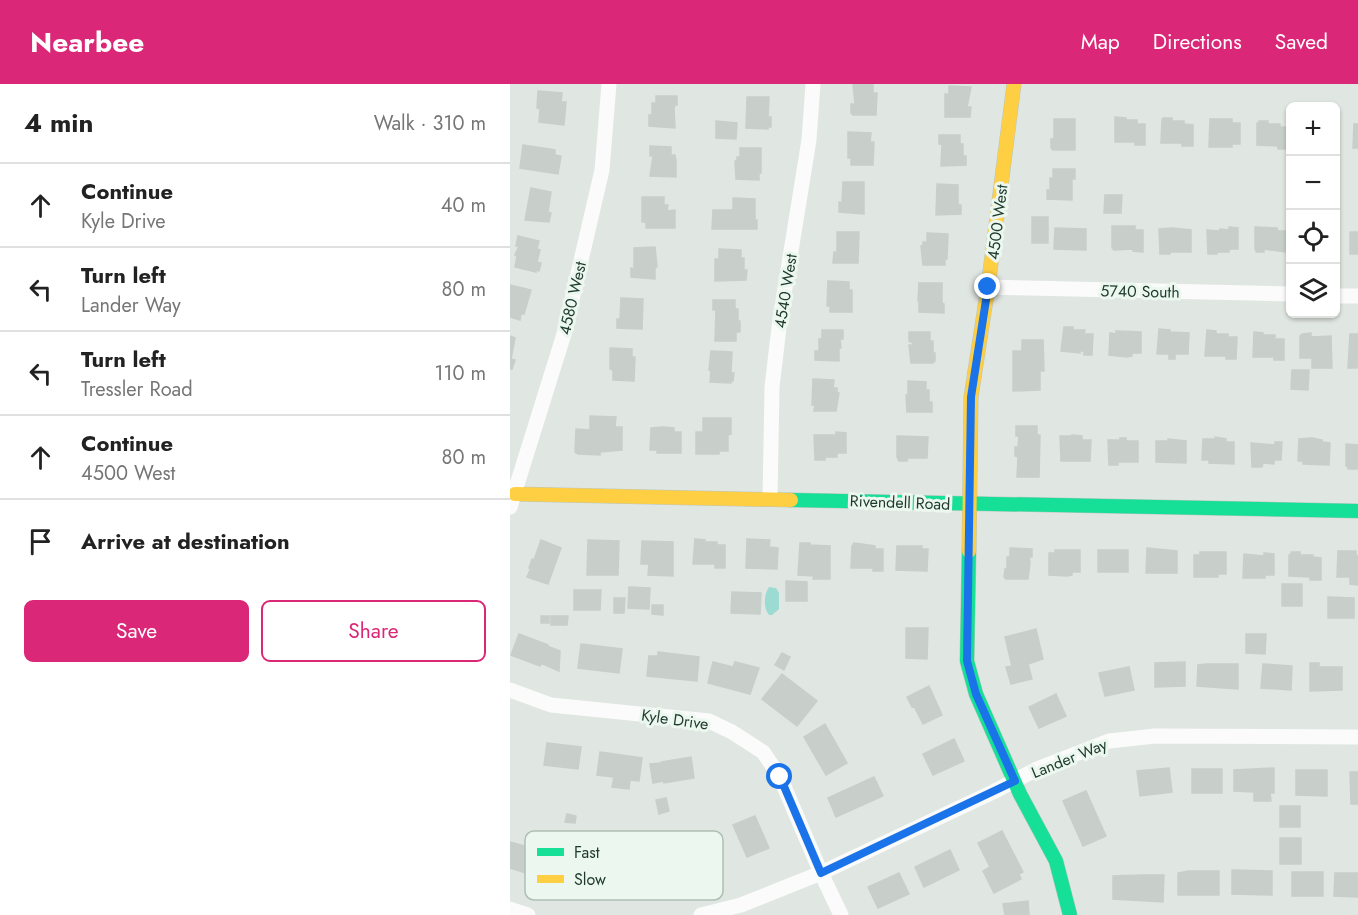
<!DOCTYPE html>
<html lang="en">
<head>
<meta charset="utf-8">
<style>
	body { margin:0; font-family:Jost,sans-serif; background:#f2f2f2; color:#222 }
	.controls { position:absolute; right:18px; top:18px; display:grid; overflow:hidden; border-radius:9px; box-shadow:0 2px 4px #0004 }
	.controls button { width:54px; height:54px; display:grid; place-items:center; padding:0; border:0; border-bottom:2px solid #e0e0e0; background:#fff; color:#222; font:30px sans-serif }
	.stop { position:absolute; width:18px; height:18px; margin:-14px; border:4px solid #1a73e8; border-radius:50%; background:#fff }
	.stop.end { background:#1a73e8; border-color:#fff; box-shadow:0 2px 6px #0008 }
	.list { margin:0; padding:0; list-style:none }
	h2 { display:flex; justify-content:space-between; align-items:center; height:78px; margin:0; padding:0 24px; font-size:26px }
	h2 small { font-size:20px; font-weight:400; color:#767676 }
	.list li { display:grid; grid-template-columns:39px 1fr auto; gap:18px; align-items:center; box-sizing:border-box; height:84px; padding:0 24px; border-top:2px solid #e0e0e0 }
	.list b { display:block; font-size:22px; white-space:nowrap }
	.list p { margin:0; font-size:20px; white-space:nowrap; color:#767676 }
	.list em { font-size:20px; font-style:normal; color:#767676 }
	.actions { display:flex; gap:12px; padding:18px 24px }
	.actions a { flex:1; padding:14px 0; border:2px solid #db2777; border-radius:9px; text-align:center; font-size:21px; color:#db2777 }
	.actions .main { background:#db2777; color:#fff }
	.icon { flex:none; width:33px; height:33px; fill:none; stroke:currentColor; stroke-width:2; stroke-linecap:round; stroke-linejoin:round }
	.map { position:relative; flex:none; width:848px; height:831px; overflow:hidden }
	header { display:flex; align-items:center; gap:36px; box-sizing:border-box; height:84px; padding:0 30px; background:#db2777; color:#fff }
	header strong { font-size:28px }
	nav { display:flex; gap:33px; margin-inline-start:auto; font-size:21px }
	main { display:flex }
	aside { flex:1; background:#fff }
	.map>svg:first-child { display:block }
	.water { fill:#9bdbd2 }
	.building { fill:#c8cfca; stroke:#c8cfca; stroke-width:1.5 }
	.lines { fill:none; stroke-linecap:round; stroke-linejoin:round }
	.fast-casing { stroke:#bbc6bf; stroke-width:15 }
	.slow-casing { stroke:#bbc6bf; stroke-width:15 }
	.street { stroke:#fafbfa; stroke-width:15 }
	.fast { stroke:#16e098; stroke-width:14 }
	.slow { stroke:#ffcf43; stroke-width:14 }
	.route { stroke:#1a73e8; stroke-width:8 }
	.labels { text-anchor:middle; stroke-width:6; stroke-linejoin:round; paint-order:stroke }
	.street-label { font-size:16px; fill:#1d3a2b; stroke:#ecf7ef }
	.key { fill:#ecf7ef; stroke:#aebeb4; stroke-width:1.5 }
	.key-label { font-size:16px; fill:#1d3a2b }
</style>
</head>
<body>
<header>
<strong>Nearbee</strong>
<nav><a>Map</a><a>Directions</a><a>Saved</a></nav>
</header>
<main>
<aside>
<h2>4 min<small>Walk · 310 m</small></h2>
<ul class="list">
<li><svg class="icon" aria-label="ahead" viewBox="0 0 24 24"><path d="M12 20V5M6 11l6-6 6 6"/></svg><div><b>Continue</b><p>Kyle Drive</p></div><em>40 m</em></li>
<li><svg class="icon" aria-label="left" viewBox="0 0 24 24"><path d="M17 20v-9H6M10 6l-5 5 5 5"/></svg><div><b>Turn left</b><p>Lander Way</p></div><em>80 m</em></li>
<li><svg class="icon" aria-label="left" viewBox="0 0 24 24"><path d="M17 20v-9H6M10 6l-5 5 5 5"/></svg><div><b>Turn left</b><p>Tressler Road</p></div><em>110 m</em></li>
<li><svg class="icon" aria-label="ahead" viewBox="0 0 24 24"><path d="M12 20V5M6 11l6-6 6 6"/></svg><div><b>Continue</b><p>4500 West</p></div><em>80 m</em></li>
<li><svg class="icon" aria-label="arrive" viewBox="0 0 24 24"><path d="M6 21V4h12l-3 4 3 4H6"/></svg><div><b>Arrive at destination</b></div></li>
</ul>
<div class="actions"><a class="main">Save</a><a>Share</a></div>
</aside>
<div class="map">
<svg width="848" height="831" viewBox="0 0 848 831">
	<rect width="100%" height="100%" fill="#e0e6e1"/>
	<path class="water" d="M259,503l7,1 3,5v16l-7,6h-3c-6,-7 -5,-21 0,-28z"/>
	<path class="building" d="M343,0h20v9h4l-1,22h-23l-2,-2v-9h4z
		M439,2l22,1 -4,20h4l-1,10h-25v-23h4z
		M28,7l24,2 -1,9h5l-2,23 -25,-3 1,-13 -3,-1z
		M146,12h21v9h-2l-1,4 1,19 -26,-2v-11h3v-12h4z
		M237,13h22l-1,20h3v10h-3v2l-22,-1z
		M605,33l11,1v2h11v4h8v21h-10v-3h-20z
		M653,34h9v3h12v3l9,1v21h-11v-3h-21l1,-23z
		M544,35h21v31h-22l-2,-2v-9h3z
		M700,35h22v4h8v21h-8v3h-23z
		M206,37l21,2 -1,16 -20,-1z
		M749,37h9v3h12v3h8v22h-10v-3l-21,-1v-22h2z
		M844,40h4v24h-5z
		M338,48l23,1 -1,9h4l-1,23h-22v-7h-3z
		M429,51h21v9h3v12h3v9l-25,1 1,-22h-3z
		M13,61l32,5v5l6,1 -3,18 -38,-6z
		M140,62l21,1v8h4l1,5v17l-26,-1 3,-20h-3z
		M230,64h21v25h-2v7l-23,-1 -1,-18h2v-4h3z
		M543,85h22v10h-3v21l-25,-1v-9h3v-12h3z
		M333,98h21v32l-25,-2v-10l3,1z
		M427,100l21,1v20h3v9l-25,1z
		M21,104l20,4 -3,20 3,1 -2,9 -24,-2z
		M595,111h17l-1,18h-17z
		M132,113h22v8h4l-1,6 8,-1v18h-29v-6h-4z
		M223,114l22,1v21h2v9h-45l1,-19h20z
		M522,133h16v26h-16z
		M602,142h23v4h8v22l-10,-1v-2l-19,1 -2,-2z
		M719,143l9,1v21h-9v3h-12v2h-9l-1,-24 13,1v-2l9,1z
		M745,143l22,1 1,3h8l-1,21 -21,-3v3h-8v-3h-1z
		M545,144l31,1v21l-32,-1z
		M662,144l19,2v22h-21v2h-10l-1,-25z
		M327,148h22l-1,31h-25l1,-11h3z
		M840,148h8v22h-8z
		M417,149l21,1 -1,25h-2v6h-22l-2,-19h2v-4h4z
		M8,152l21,5 -2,8 3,1 -3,12 4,1 -2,8 -3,-1v2l-21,-5 2,-11 -2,-1 4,-9h-3z
		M145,163l2,20h-2v12l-24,-2v-9l3,1v-21z
		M209,165l22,1v8h3v12h3l-1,10 -31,1v-22h4z
		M318,197l21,1v8h3v22h-22v-6h-3z
		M409,199h23v20l2,1v9l-25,-1v-11h-1z
		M0,201l21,5 -7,24h-3l-1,6 -10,-3z
		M111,214l22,1 -1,30 -25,-1v-9h3z
		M203,216h22v9h3v12h2v11h-4v9h-21l1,-31h-3z
		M554,243h9v3h12l-1,4h9l-1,21h-8v-4h-4v2l-19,-2z
		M649,245l11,1v2l19,1 -1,21h-13v5h-6v-5h-12z
		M312,246h21v9h-3l1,9h-2v13l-24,-1v-9h4v-12h3z
		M697,246l9,1v3h12v3h9l-1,22h-10v-3h-21z
		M606,247l25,1v21h-9v3l-5,1 -18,-2 1,-22 6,1z
		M399,248h21v9h3v12h2v8l-2,2h-22l-2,-18h4v-2l-4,-2z
		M744,248l9,1v2h12v4h9v21h-10v-3h-21z
		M801,249v4l20,-1 1,32h-20v-10h-12v-22l2,-2z
		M840,250h8l-1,34h-9z
		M0,252l5,2 -4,21 4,1 -3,9h-2z
		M512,256h21l1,31h-4v19l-27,1v-40h9z
		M100,264l22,1v8h3l-1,24 -21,-1v-10l-3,-1z
		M201,267l21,1 -1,21h3l-1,8 -2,-1v3l-21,-1 1,-11 -2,-1z
		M782,286h17l-1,20 -17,-1z
		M303,295l21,1 -1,8h4v5h2l-3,18h-22l1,-6h-3z
		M398,297l18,1v8h3v12h3v10h-25l-1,-17h2z
		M80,332l26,1 -1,10h7v23l-22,2v3l-22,-1 -3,-2 1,-23 14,1z
		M193,334h28v16l-3,-1v18h-9v3h-23v-22h7z
		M506,342h21v9h3l-1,42h-22l1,-20 -3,-1v-9h3l1,-11h-3z
		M153,343l11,1v4h7v21h-24v-3h-7l1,-22z
		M326,348l10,1v20h-9v4h-12v3h-10l-1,-25h22z
		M562,351l10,1v4h9l-1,21h-29l-1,-25h12z
		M387,352l31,1 -1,21h-19l-1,3h-8l-2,-4z
		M705,353l11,2v3h8v22l-25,-1v-3h-7l1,-21h12z
		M610,354h6v3h12v21h-20v3h-9l-1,-25h12z
		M802,354l10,2v2l8,1 -1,22 -26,-1v-3h-5l1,-22z
		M658,355l18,2v22l-30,-1v-21h12z
		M765,358h7l-1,18h-7v4l-11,-1 -1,4h-10l-1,-24 24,2z
		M836,360l12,1 -1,24h-9v-3h-2z
		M185,455l10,1 -1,2h13v3h8v23h-10v-4h-22z
		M237,455l23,1 -1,7 9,1 -1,21 -31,-1z
		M31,456l20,8 -13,36 -21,-7 4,-9h-2l3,-9 2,1z
		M78,456l31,1 -1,34h-31z
		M132,457l31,1v34l-25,-1 1,-11h-8z
		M290,459h10v2l20,1v33h-17l1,-3 -16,-1z
		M344,459l21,3v3h8v22h-10v-3h-22l1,-22z
		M387,462h25v3h6l-1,22 -31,-1z
		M500,464l22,1v8h-3l1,5 -2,17h-22l-2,-2 1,-8 2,1v-13h3z
		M637,464l30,3v22h-31z
		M545,466h25v22h-8v3l-5,1 -18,-1v-22h6z
		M588,466h30v22h-30z
		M828,467h18v5h2v29l-8,-1v-7h-13z
		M690,468h26v22h-8v3h-24v-22h6z
		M781,468h9v3h13v2l8,1v22h-11v-3l-21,-1v-21h2z
		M754,469l10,1v21h-9v3h-22l1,-24 20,2z
		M276,497l21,1v19h-21z
		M772,500h20v22h-20z
		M119,503l21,1 -1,21 -21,-1z
		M64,506h27l-1,20h-26z
		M222,508l29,1 -1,21 -29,-1z
		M818,513l26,1v20h-26z
		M104,514h11l-1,15h-10z
		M142,521h11v10l-11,-1z
		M31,532h8v7h-8z
		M41,532h17l-1,9h-16z
		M396,544h22l-1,31 -21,-1z
		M526,545l7,30 -6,2 -8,-30z
		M519,547l8,30 -9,3 4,15 -21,5 -5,-17 6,-1 -7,-29z
		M9,550l29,11 -8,21 -29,-11z
		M736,550h20l-1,20 -19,-1z
		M71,560l41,5 -3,24 -41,-5z
		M37,562l13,5 -1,20 -18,-8z
		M148,568l41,5 -2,24 -50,-5 2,-20h9z
		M272,569l8,4 -6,13 -9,-5z
		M203,578l20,5 2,-5 24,6 -9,26 -42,-11z
		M675,578v24l-30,1v-24z
		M800,579h9v4h23v23l-32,1z
		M697,580h31v25l-41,-3 1,-21z
		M753,580l29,2 -1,24 -30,-2z
		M619,583l5,23 -29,6 -6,-23z
		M272,590l35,27 -20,25 -35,-27z
		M419,602l13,29 -19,9 -9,-18 -2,1 -5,-10z
		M546,610l10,22 -27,12 -10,-21z
		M315,640l22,39 -21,12 -22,-38z
		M444,655l10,22 -31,14 -10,-21z
		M37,659l34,4 -3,22 -34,-4z
		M90,668l42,6 -3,23 -9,-1 -1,9 -17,-2 2,-10 -17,-2z
		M181,673l3,21 -30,5 -3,-21z
		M151,679l3,18 -11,2 -3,-19z
		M659,684l3,24 -32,4 -3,-25z
		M764,684v25h-4l1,8h-17v-9l-20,-1v-21z
		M682,685h30v24h-30z
		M786,686h31v26l-31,-1z
		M840,688h8v32h-7z
		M364,693l9,19 -47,21 -8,-19z
		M576,707l20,45 -23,10 -20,-45z
		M156,714l3,13 -10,3 -3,-14z
		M770,722h20v21h-20z
		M57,730l9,2 -1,7 -10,-1z
		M245,732l14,32 -22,9 -14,-32z
		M492,747l21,41 -4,2 2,5 -27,14 -11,-22 7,-4 -12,-24z
		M770,754h21v26h-21z
		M0,758l26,7 -7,25 -19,-6z
		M440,766l9,20 -35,17 -9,-20z
		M722,786l40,1v24l-40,-1z
		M678,787h31v24h-41v-22z
		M782,788h31v24h-31z
		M389,789l10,21 -31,14 -10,-21z
		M825,789h23v24l-24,-1z
		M632,791h22l-1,27 -50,-3v-23z
		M518,817l1,14h-24l-2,-11z"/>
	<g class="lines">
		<g class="fast-casing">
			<path id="fast" d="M281,416l567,11
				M459,467l-2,110 9,33 44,100 36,67 14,54"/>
		</g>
		<g class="slow-casing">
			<path id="slow" d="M5,410l276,6
				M459,467l2,-154 17,-110 26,-203"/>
		</g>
		<path class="street" d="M478,203l302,7
			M826,212h22
			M260,414l2,-111 8,-68 29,-179 4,-56
			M0,423l54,-173 38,-164 7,-86
			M0,606l41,15 158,16 23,11 31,20 17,25 41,96 20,42
			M0,825l18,6
			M191,831l40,-10 80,-32 172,-81 44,-23 72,-28 46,-5 203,1"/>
		<use href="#fast" class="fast"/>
		<use href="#slow" class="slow"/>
	</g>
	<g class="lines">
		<path class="route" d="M270,693l41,96 194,-92 -39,-87 -9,-33 4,-264 17,-110"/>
	</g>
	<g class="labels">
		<g class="street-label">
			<text transform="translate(487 138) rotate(-83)" y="6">4500 West</text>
			<text transform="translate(275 207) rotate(-81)" y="6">4540 West</text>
			<text transform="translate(630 207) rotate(1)" y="6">5740 South</text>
			<text transform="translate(62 214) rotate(-77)" y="6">4580 West</text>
			<text transform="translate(390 418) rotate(2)" y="6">Rivendell Road</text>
			<text transform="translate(165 635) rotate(8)" y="6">Kyle Drive</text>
			<text transform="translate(559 674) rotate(-22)" y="6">Lander Way</text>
		</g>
	</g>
	<rect x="15" y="747" width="198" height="69" rx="9" class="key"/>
	<rect x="27" y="764" width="27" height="8" fill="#16e098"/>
	<rect x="27" y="791" width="27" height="8" fill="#ffcf43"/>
	<g class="key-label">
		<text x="64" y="774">Fast</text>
		<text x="64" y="801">Slow</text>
	</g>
</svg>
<div class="controls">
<button>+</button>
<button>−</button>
<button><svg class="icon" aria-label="locate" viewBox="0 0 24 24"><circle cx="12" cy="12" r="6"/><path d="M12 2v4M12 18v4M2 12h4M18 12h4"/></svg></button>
<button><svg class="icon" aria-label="layers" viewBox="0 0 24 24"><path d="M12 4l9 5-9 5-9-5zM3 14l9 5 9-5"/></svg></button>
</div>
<div class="stop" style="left:270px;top:693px"></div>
<div class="stop end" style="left:478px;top:203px"></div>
</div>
</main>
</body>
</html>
